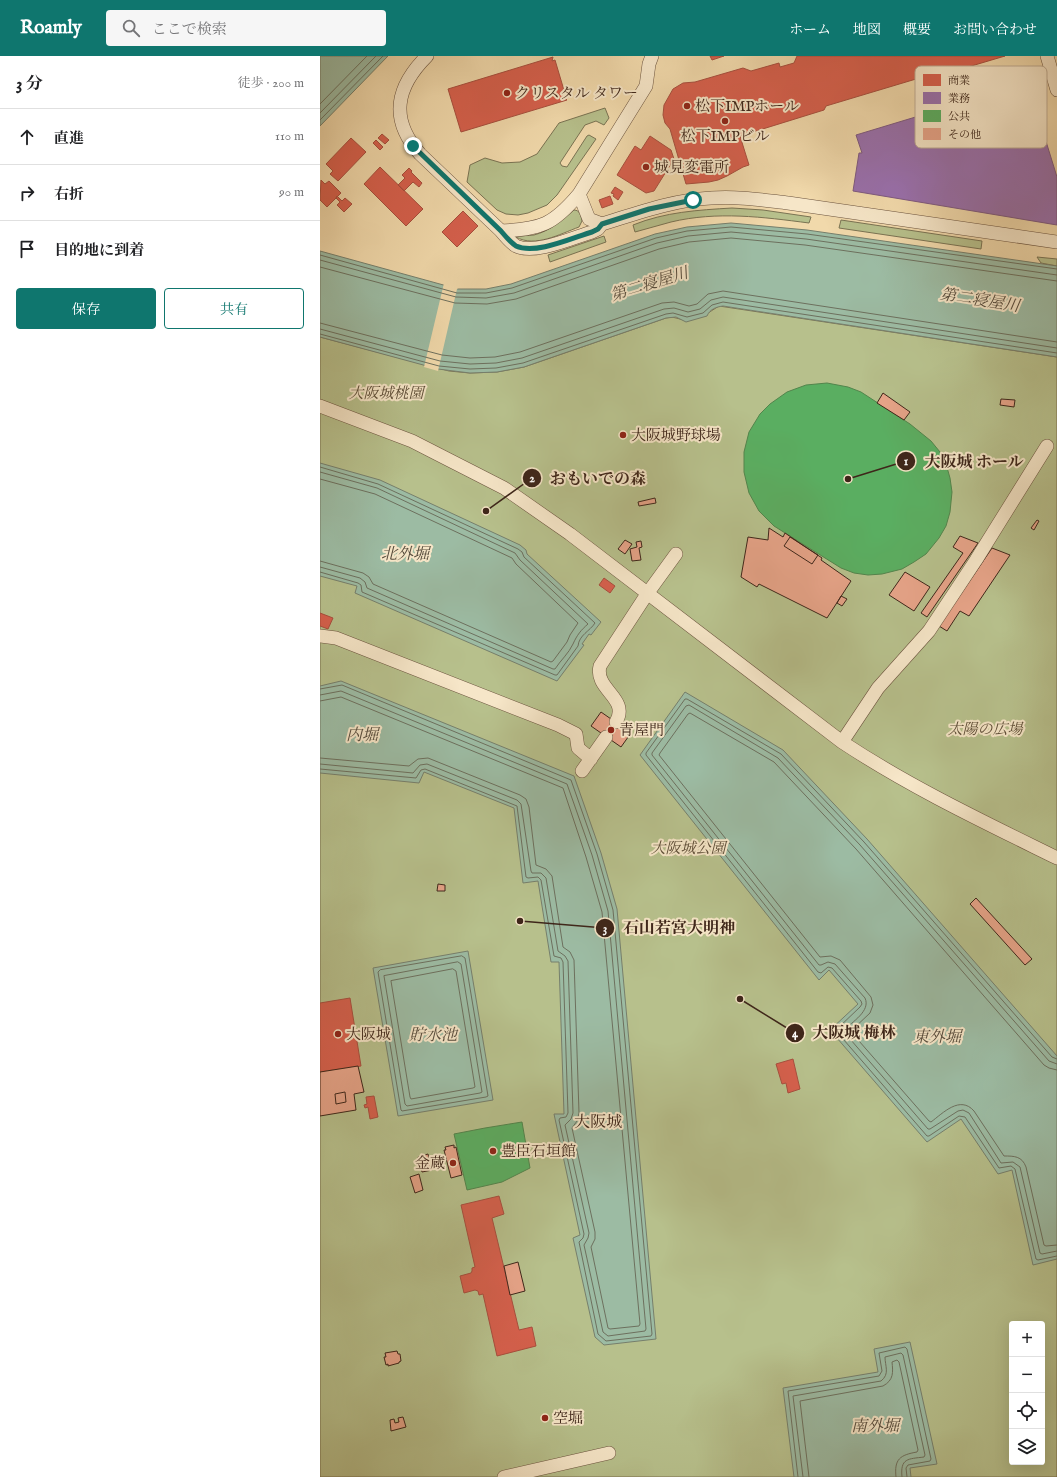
<!DOCTYPE html>
<html lang="ja">
<head>
<meta charset="utf-8">
<style>
	body { margin:0; font-family:"IM FELL English","Noto Serif JP",serif; background:#f6f6f6; color:#202124 }
	.controls { position:absolute; right:12px; bottom:12px; display:grid; overflow:hidden; border-radius:4px; box-shadow:0 4px 16px #0002 }
	.controls button { width:36px; height:36px; display:grid; place-items:center; padding:0; border:0; border-bottom:1px solid #e0e0e0; background:#fff; color:#202124; font:20px sans-serif }
	.stop { position:absolute; width:12px; height:12px; margin:-9px; border:3px solid #0f766e; border-radius:50%; background:#fff }
	.stop.end { background:#0f766e; border-color:#fff; box-shadow:0 1px 4px #0008 }
	.list { margin:0; padding:0; list-style:none }
	h2 { display:flex; justify-content:space-between; align-items:center; height:52px; margin:0; padding:0 16px; font-size:17px }
	h2 small { font-size:13px; font-weight:400; color:#757577 }
	.list li { display:grid; grid-template-columns:26px 1fr auto; gap:12px; align-items:center; box-sizing:border-box; height:56px; padding:0 16px; border-top:1px solid #e0e0e0 }
	.list b { display:block; font-size:15px; white-space:nowrap }
	.list em { font-size:13px; font-style:normal; color:#757577 }
	.actions { display:flex; gap:8px; padding:12px 16px }
	.actions a { flex:1; padding:9px 0; border:1px solid #0f766e; border-radius:4px; text-align:center; font-size:14px; color:#0f766e }
	.actions .main { background:#0f766e; color:#fff }
	.icon { flex:none; width:22px; height:22px; fill:none; stroke:currentColor; stroke-width:2; stroke-linecap:round; stroke-linejoin:round }
	.map { position:relative; flex:none; width:737px; height:1421px; overflow:hidden }
	header { display:flex; align-items:center; gap:24px; box-sizing:border-box; height:56px; padding:0 20px; background:#0f766e; color:#fff }
	header strong { font-size:19px }
	nav { display:flex; gap:22px; margin-inline-start:auto; font-size:14px }
	.search { width:280px; height:36px; background:#f6f6f6; display:flex; align-items:center; gap:10px; box-sizing:border-box; padding:0 14px; border-radius:4px; color:#757577; font-size:15px }
	main { display:flex }
	aside { flex:1; background:#fff }
	.map>svg:first-child { display:block }
	.green { fill:#b7c08c; stroke:#7a7353; fill-rule:evenodd }
	.water { fill:#9cbba3; stroke:#767f6c }
	.pier { fill:#f1d9ab }
	.shops { fill:#d6604d; stroke:#a84f3e }
	.offices { fill:#9970ab; stroke:#7e5a80 }
	.public { fill:#5aae61; stroke:#52854c }
	.lines { fill:none; stroke-linecap:round; stroke-linejoin:round }
	.shore { stroke:#6d705e; stroke-width:1 }
	.building { fill:#e7a489; stroke:#3e261a }
	.minor-casing { stroke:#6b533e; stroke-width:14 }
	.minor { stroke:#f6e6c8; stroke-width:13 }
	.route { stroke:#0f766e; stroke-width:5 }
	.poi-dot { fill:#8f2418; stroke:#f6e6c8; stroke-width:1.5 }
	.labels { text-anchor:middle; stroke-width:4; stroke-linejoin:round; paint-order:stroke }
	.poi-label { font-size:15px; fill:#3e261a; stroke:#f6e6c8; text-anchor:start }
	.park-label { font-size:15px; font-style:italic; fill:#5c4c36; stroke:#f6e6c8 }
	.water-label { font-size:16px; font-style:italic; fill:#564b3c; stroke:#f6e6c8 }
	.neighbourhood-label { font-size:16px; fill:#3e261a; stroke:#f6e6c8 }
	.key { fill:#f6e6c8; stroke:#bfac94; stroke-width:1 }
	.key-label { font-size:11px; fill:#3e261a }
	.leader { fill:none; stroke:#3e261a; stroke-width:1.5 }
	.callout-dot { fill:#3e261a; stroke:#f6e6c8; stroke-width:1.5 }
	.mark-label { font-size:12px; text-anchor:middle; font-weight:bold; fill:#fff }
	.callout-label { font-size:16px; text-anchor:middle; font-weight:bold; fill:#3e261a; stroke:#f6e6c8; stroke-width:4; stroke-linejoin:round; paint-order:stroke }
</style>
</head>
<body>
<header>
<strong>Roamly</strong>
<div class="search"><svg class="icon" aria-label="search" viewBox="0 0 24 24"><circle cx="10" cy="10" r="6"/><path d="M15 15l6 6"/></svg>ここで検索</div>
<nav><a>ホーム</a><a>地図</a><a>概要</a><a>お問い合わせ</a></nav>
</header>
<main>
<aside>
<h2>3 分<small>徒歩 · 200 m</small></h2>
<ul class="list">
<li><svg class="icon" aria-label="ahead" viewBox="0 0 24 24"><path d="M12 20V5M6 11l6-6 6 6"/></svg><div><b>直進</b></div><em>110 m</em></li>
<li><svg class="icon" aria-label="right" viewBox="0 0 24 24"><path d="M7 20v-9h11M14 6l5 5-5 5"/></svg><div><b>右折</b></div><em>90 m</em></li>
<li><svg class="icon" aria-label="arrive" viewBox="0 0 24 24"><path d="M6 21V4h12l-3 4 3 4H6"/></svg><div><b>目的地に到着</b></div></li>
</ul>
<div class="actions"><a class="main">保存</a><a>共有</a></div>
</aside>
<div class="map">
<svg width="737" height="1421" viewBox="0 0 737 1421">
	<rect width="100%" height="100%" fill="#f1d9ab"/>
	<filter id="stains"><feTurbulence type="fractalNoise" baseFrequency=".005" numOctaves="4"/><feColorMatrix values="0 0 0 0 .2 0 0 0 0 .09 0 0 0 0 .02 0 0 0 .5 -.17"/></filter>
	<radialGradient id="worn" r=".72"><stop offset=".6" stop-color="#630" stop-opacity="0"/><stop offset="1" stop-color="#630" stop-opacity=".3"/></radialGradient>
	<path class="green" d="M285,52l4,10 -5,7 -8,-4 -11,4 -25,38 2,3 5,1 20,-31 2,-1 7,4 -39,56 -10,10 -19,8 -10,2 -12,-1 -9,-4 -30,-28 3,-17 15,-7 17,5 18,-1 17,-8 22,-31z
		M412,152l31,2 48,7 -2,6c-46,-6 -92,-12 -138,-1 -12,3 -24,7 -36,10l-2,-7c32,-13 65,-15 99,-17z
		M254,154c6,0 7,6 8,11l-3,6c-19,7 -44,21 -63,10 5,-2 12,-1 18,-2 16,-4 28,-15 40,-25z
		M521,164l141,21 -1,8 -142,-21z
		M284,180l2,6 -56,20 -2,-7z
		M717,201l20,2v7l-16,-3z
		M399,250l338,51v1120h-737v-1140l129,34 21,2 27,-1 27,-5 142,-49 6,-1 12,3 24,-7zM692,1268h30v138h-30z"/>
	<path class="water" d="M0,0h68l-68,70z
		M411,167l76,7 250,36v91l-334,-51c-7,1 -13,3 -16,10l-21,6 -10,-5 -10,1 -142,49 -27,5 -27,1 -32,-4 -118,-32v-86l138,38h28l25,-5 144,-50 32,-7z
		M0,407l60,17 140,65 6,5 1,4 74,68 -10,13 -2,-1 -7,10 2,1 -27,36 -202,-88 2,-7 -37,-10z
		M21,625l233,95 27,77 16,56 39,430 -52,6 -9,-8 -22,-99 7,-3 -26,-121h10l-5,-152h-8l-13,-81 -15,2 -9,-75 -90,-36 -5,11 -99,-10v-87z
		M365,636l98,58 84,89 190,217v203l-24,6 -21,-95 -14,4 -37,-55 -34,23 -97,-112 28,-26 -29,-34 -10,10 -179,-225z
		M148,895l25,149 -95,16 -25,-148z
		M590,1286l27,122 -27,4 1,9h-117l-11,-89 95,-16 -4,-23z"/>
	<path class="pier" d="M124,227l16,4 -3,2 -19,82 -14,-4z"/>
	<path class="shops" d="M390,0h14l-12,4z
		M477,0h208l-64,19 -5,-2 -110,33 -2,4 -84,26 9,29 -6,2 -16,9 -9,4 -9,2 -23,2 -16,-55 -5,-6 -2,-8 1,-10 9,-16 10,-6 12,-1 48,-14 8,3 28,-8 1,4 14,-4z
		M233,1l-1,4 3,-1 11,37h-2l3,3 -106,32 -13,-43z
		M62,78l7,6 -4,4 -7,-6z
		M330,80l21,14 3,9 -20,32 -8,2 -29,-18 18,-29 6,4z
		M31,82l15,14 -28,29 -8,-7 3,-3 -7,-7z
		M56,84l7,7 -3,3 -7,-7z
		M60,111l43,42 -17,17 -42,-42z
		M89,112l3,3 -1,1 11,11 -3,4 -6,-5 -9,9 -6,-6 7,-7 -3,-3z
		M1,124l4,4 4,-3 12,12 -14,14 -7,-7z
		M295,131l8,5 -5,8 -5,-4 1,-2 -3,-1z
		M17,140l5,5 3,-3 7,6 -8,8 -7,-7 3,-3 -4,-4z
		M290,140l3,8 -11,4 -3,-8z
		M143,155l15,15 -21,21 -15,-15z
		M284,522l11,8 -5,7 -11,-8z
		M0,557l13,5 -5,11 -8,-3z
		M30,942l11,68 -41,6v-69z
		M473,1003l7,30 -12,4 -2,-10 -4,1 -6,-20z
		M54,1040l4,21 -8,2 -2,-12 -3,1 -1,-3 3,-1 -1,-7z
		M179,1140l5,18 -12,4 27,112 13,-3 4,19 -39,10 -14,-62 -4,1 -1,-4 -3,-1 -11,3 -4,-17 11,-3 1,-2v-3l3,-1 -14,-62z"/>
	<path class="offices" d="M708,27l29,94v48l-204,-34 6,-38h3l-6,-18z"/>
	<path class="public" d="M507,327l21,4 13,5 49,32 21,17 9,11 6,12 4,14 2,14 -2,20 -4,14 -7,12 -13,16 -12,8 -12,7 -20,5 -14,1 -14,-2 -13,-5 -67,-42 -15,-15 -10,-18 -5,-21v-20l5,-20 11,-18 10,-10 17,-12 19,-7z
		M202,1066l8,46 -28,14 -35,8 -13,-56 31,-6z"/>
	<g class="lines">
		<path class="shore" d="M0,48l47,-48
			M0,57l56,-57
			M0,64l63,-64
			M0,199l137,38h29l26,-5 144,-50 31,-7 44,-4 76,7 250,35
			M0,204l136,37 30,1 28,-5 143,-50 31,-7 43,-4 75,7 251,36
			M0,211l135,36 32,1 29,-5 143,-50 30,-7 42,-4 74,7 252,36
			M0,267l122,32 28,3 25,-1 25,-5 142,-49 12,-1 15,4 8,-2 11,-10 15,-3 334,51
			M0,273l120,32 30,3 26,-1 26,-5 142,-49 10,-1 14,4 12,-3 11,-9 12,-3 334,51
			M0,278l119,32 31,3 26,-1 27,-5 143,-49 7,-1 14,4 16,-4 9,-8 11,-3 334,51
			M0,411l58,17 140,65 4,3 2,5 71,66c-5,8 -16,12 -17,23l-21,29h-2l-193,-83 -1,-7 -3,-2 -38,-11
			M0,416l57,16 138,65 5,7 68,64c-7,6 -11,11 -15,20 -4,9 -13,17 -18,25h-2l-186,-81 -2,-6 -5,-4 -40,-11
			M0,423l55,15 137,64 4,6 62,59 -8,12 -3,7 -14,19 -2,1 -178,-78 -4,-7 -6,-4 -43,-12
			M0,633l22,-4 229,95 26,74 16,56 39,424 -1,2 -45,5 -8,-7 -19,-92 4,-4 1,-4 -25,-114 1,-2 6,-1 2,-4 -5,-151 -2,-4 -7,-2 -13,-76 -3,-3 -10,1 -2,-1 -9,-71 -92,-37 -4,1 -5,8 -96,-9
			M0,639l21,-4 226,93 25,71 16,56 38,418 -1,2 -37,5 -5,-4 -19,-87 4,-7 1,-5 -24,-108 6,-6 2,-6 -5,-152 -3,-5 -7,-5 -12,-73 -5,-5h-9l-1,-2 -10,-67 -4,-4 -90,-36 -7,1 -7,8 -93,-9
			M0,645l21,-4 222,91 23,69 16,55 38,412 -1,2 -29,3 -2,-1 -17,-81 4,-8v-7l-23,-104 5,-7 2,-8 -5,-153 -4,-8 -7,-5 -11,-71 -6,-7 -10,-4 -7,-58 -3,-8 -6,-4 -92,-37 -10,1 -9,7 -89,-8
			M142,900l3,2 23,138 -2,1 -84,14 -1,-1 -23,-138 2,-2z
			M138,906l3,2 21,128 -2,1 -73,13 -2,-2 -21,-128z
			M133,913l3,2 19,116 -2,1 -62,11 -1,-2 -19,-116z
			M737,1003l-5,-2 -188,-215 -83,-88 -94,-55h-2l-39,54v2l172,217 3,1 7,-6 4,1 29,33 1,3 -2,3 -23,22v3l90,104h2l30,-20 6,1 34,51 12,-2 4,3 21,90 2,1 19,-4
			M737,1008l-8,-3 -189,-216 -82,-87 -89,-53 -3,1 -34,47v2l167,210h2l7,-3 7,2 30,34c6,13 -13,24 -21,32v2l84,97h2l28,-18 5,-1 6,3 32,50 12,-1 7,5 20,86 2,1 15,-3
			M737,1014l-8,-2 -5,-3 -188,-216 -82,-87 -84,-49 -2,1 -28,39 -1,2 161,202 11,-1 9,4 31,37 2,8 -3,8 -18,17v3l77,88 2,1c12,-9 29,-27 43,-11l30,45c10,0 18,0 22,11l18,78 2,1 11,-1
			M478,1421l-10,-86 91,-15 3,-5 -3,-18 26,-6 2,2 24,110 -1,2 -22,4 -2,3 1,9
			M483,1421l-10,-81 88,-15c9,-7 4,-15 4,-24l16,-4 2,2 22,100 -1,2c-16,2 -24,1 -22,20
			M489,1421l-9,-76 83,-15c11,-6 10,-14 9,-24l5,-2 2,2 19,88 -1,2c-17,3 -23,7 -21,25"/>
	</g>
	<path class="building" d="M563,337l27,19 -6,8 -27,-17z
		M681,343l14,1 -1,7 -14,-2z
		M335,442l1,5 -17,3 -1,-4z
		M717,464l2,1 -5,9 -3,-2z
		M449,472l14,9 2,-4 19,13 18,12 -1,2 30,21 -24,37 -68,-34 -2,3 -16,-10 7,-40 20,3z
		M640,480l18,7 -51,74 -6,-4 42,-60 -10,-6z
		M470,481l28,18 -6,9 -28,-18z
		M305,484l7,4 -7,10 -7,-5z
		M321,485l1,6 -3,1 2,12 -9,1 -2,-12 7,-2 -1,-5z
		M672,492l18,7 -41,61 -9,-5 -13,20 -8,-5z
		M585,516l25,15 -16,24 -25,-16z
		M521,540l6,3 -5,7 -5,-3z
		M281,656l30,21 -10,14 -30,-21z
		M118,828l7,1v6h-8z
		M656,842l56,61 -7,6 -55,-61z
		M38,1010l6,26 -10,2 2,16 -36,6v-44z
		M25,1036l1,10 -10,2 -1,-10z
		M134,1089v3l2,-1 6,28 -11,3 -7,-28h2l-1,-3z
		M108,1098l4,16 -10,2 -4,-15z
		M99,1118l4,16 -8,3 -5,-16z
		M198,1206l7,29 -15,4 -6,-29z
		M77,1295l1,3h2l1,7 -2,1v1l-11,3v-2l-2,1 -2,-8h2l-1,-4z
		M83,1361l3,10 -15,4 -1,-11 4,-1 1,4 4,-1 -1,-4z"/>
	<g class="lines">
		<g class="minor-casing">
			<path id="minor" d="M107,0c-31,31 -38,63 -7,98l81,77c5,6 9,11 15,15 19,9 56,-8 76,-14l6,-3 4,-5c36,-11 71,-24 109,-26 26,-2 51,2 77,5l269,39
				M727,0l10,34
				M259,138l10,25 13,5
				M181,175c40,-2 52,-6 78,-37l67,-108 3,-22 3,-8
				M0,350l92,35 92,47 66,46 272,208c68,45 142,80 215,116
				M0,580l16,2 222,87 18,9 2,14 13,11
				M296,666c14,-24 -22,-32 -16,-56l47,-72 29,-40
				M522,686l36,-54 51,-57 47,-71 71,-114
				M262,715l24,-34
				M184,1421l105,-24"/>
		</g>
		<use href="#minor" class="minor"/>
	</g>
	<g class="lines">
		<path class="route" d="M93,90l88,85c5,6 9,11 15,15 19,9 56,-8 76,-14l6,-3 4,-5 47,-15 44,-9"/>
	</g>
	<g class="poi-dot">
		<circle cx="187" cy="37" r="4"/>
		<circle cx="367" cy="50" r="4"/>
		<circle cx="405" cy="65" r="4"/>
		<circle cx="326" cy="111" r="4"/>
		<circle cx="303" cy="379" r="4"/>
		<circle cx="291" cy="674" r="4"/>
		<circle cx="18" cy="978" r="4"/>
		<circle cx="173" cy="1095" r="4"/>
		<circle cx="133" cy="1107" r="4"/>
		<circle cx="225" cy="1362" r="4"/>
	</g>
	<g class="labels">
		<g class="poi-label">
			<text x="195" y="42">クリスタル タワー</text>
			<text x="375" y="55">松下IMPホール</text>
			<text x="405" y="85" text-anchor="middle">松下IMPビル</text>
			<text x="334" y="116">城見変電所</text>
			<text x="311" y="384">大阪城野球場</text>
			<text x="299" y="679">青屋門</text>
			<text x="26" y="983">大阪城</text>
			<text x="181" y="1100">豊臣石垣館</text>
			<text x="125" y="1112" text-anchor="end">金蔵</text>
			<text x="233" y="1367">空堀</text>
		</g>
		<g class="park-label">
			<text x="66" y="342">大阪城桃園</text>
			<text x="665" y="678">太陽の広場</text>
			<text x="368" y="797">大阪城公園</text>
		</g>
		<g class="water-label">
			<text transform="translate(329 227) rotate(-17)" y="6">第二寝屋川</text>
			<text transform="translate(660 243) rotate(9)" y="6">第二寝屋川</text>
			<text x="85" y="503">北外堀</text>
			<text x="42" y="684">内堀</text>
			<text x="113" y="984">貯水池</text>
			<text x="617" y="986">東外堀</text>
			<text x="555" y="1375">南外堀</text>
		</g>
		<g class="neighbourhood-label">
			<text x="278" y="1071">大阪城</text>
		</g>
	</g>
	<rect x="595" y="10" width="132" height="82" rx="6" class="key"/>
	<rect x="603" y="18" width="18" height="12" fill="#d6604d"/>
	<rect x="603" y="36" width="18" height="12" fill="#9970ab"/>
	<rect x="603" y="54" width="18" height="12" fill="#5aae61"/>
	<rect x="603" y="72" width="18" height="12" fill="#e7a489"/>
	<g class="key-label">
		<text x="628" y="28">商業</text>
		<text x="628" y="46">業務</text>
		<text x="628" y="64">公共</text>
		<text x="628" y="82">その他</text>
	</g>
	<path class="leader" d="M528 423L586 405M166 455L212 422M200 865L285 872M420 943L475 977"/>
	<g class="callout-dot">
		<circle cx="528" cy="423" r="4"/>
		<circle cx="166" cy="455" r="4"/>
		<circle cx="200" cy="865" r="4"/>
		<circle cx="420" cy="943" r="4"/>
		<circle cx="586" cy="405" r="10"/>
		<circle cx="212" cy="422" r="10"/>
		<circle cx="285" cy="872" r="10"/>
		<circle cx="475" cy="977" r="10"/>
	</g>
	<g class="mark-label">
		<text x="586" y="409">1</text>
		<text x="212" y="426">2</text>
		<text x="285" y="876">3</text>
		<text x="475" y="981">4</text>
	</g>
	<g class="callout-label">
		<text x="654" y="411">大阪城 ホール</text>
		<text x="278" y="428">おもいでの森</text>
		<text x="359" y="877">石山若宮大明神</text>
		<text x="534" y="982">大阪城 梅林</text>
	</g>
	<rect width="100%" height="100%" filter="url(#stains)"/>
	<rect width="100%" height="100%" fill="url(#worn)"/>
</svg>
<div class="controls">
<button>+</button>
<button>−</button>
<button><svg class="icon" aria-label="locate" viewBox="0 0 24 24"><circle cx="12" cy="12" r="6"/><path d="M12 2v4M12 18v4M2 12h4M18 12h4"/></svg></button>
<button><svg class="icon" aria-label="layers" viewBox="0 0 24 24"><path d="M12 4l9 5-9 5-9-5zM3 14l9 5 9-5"/></svg></button>
</div>
<div class="stop" style="left:373px;top:144px"></div>
<div class="stop end" style="left:93px;top:90px"></div>
</div>
</main>
</body>
</html>
